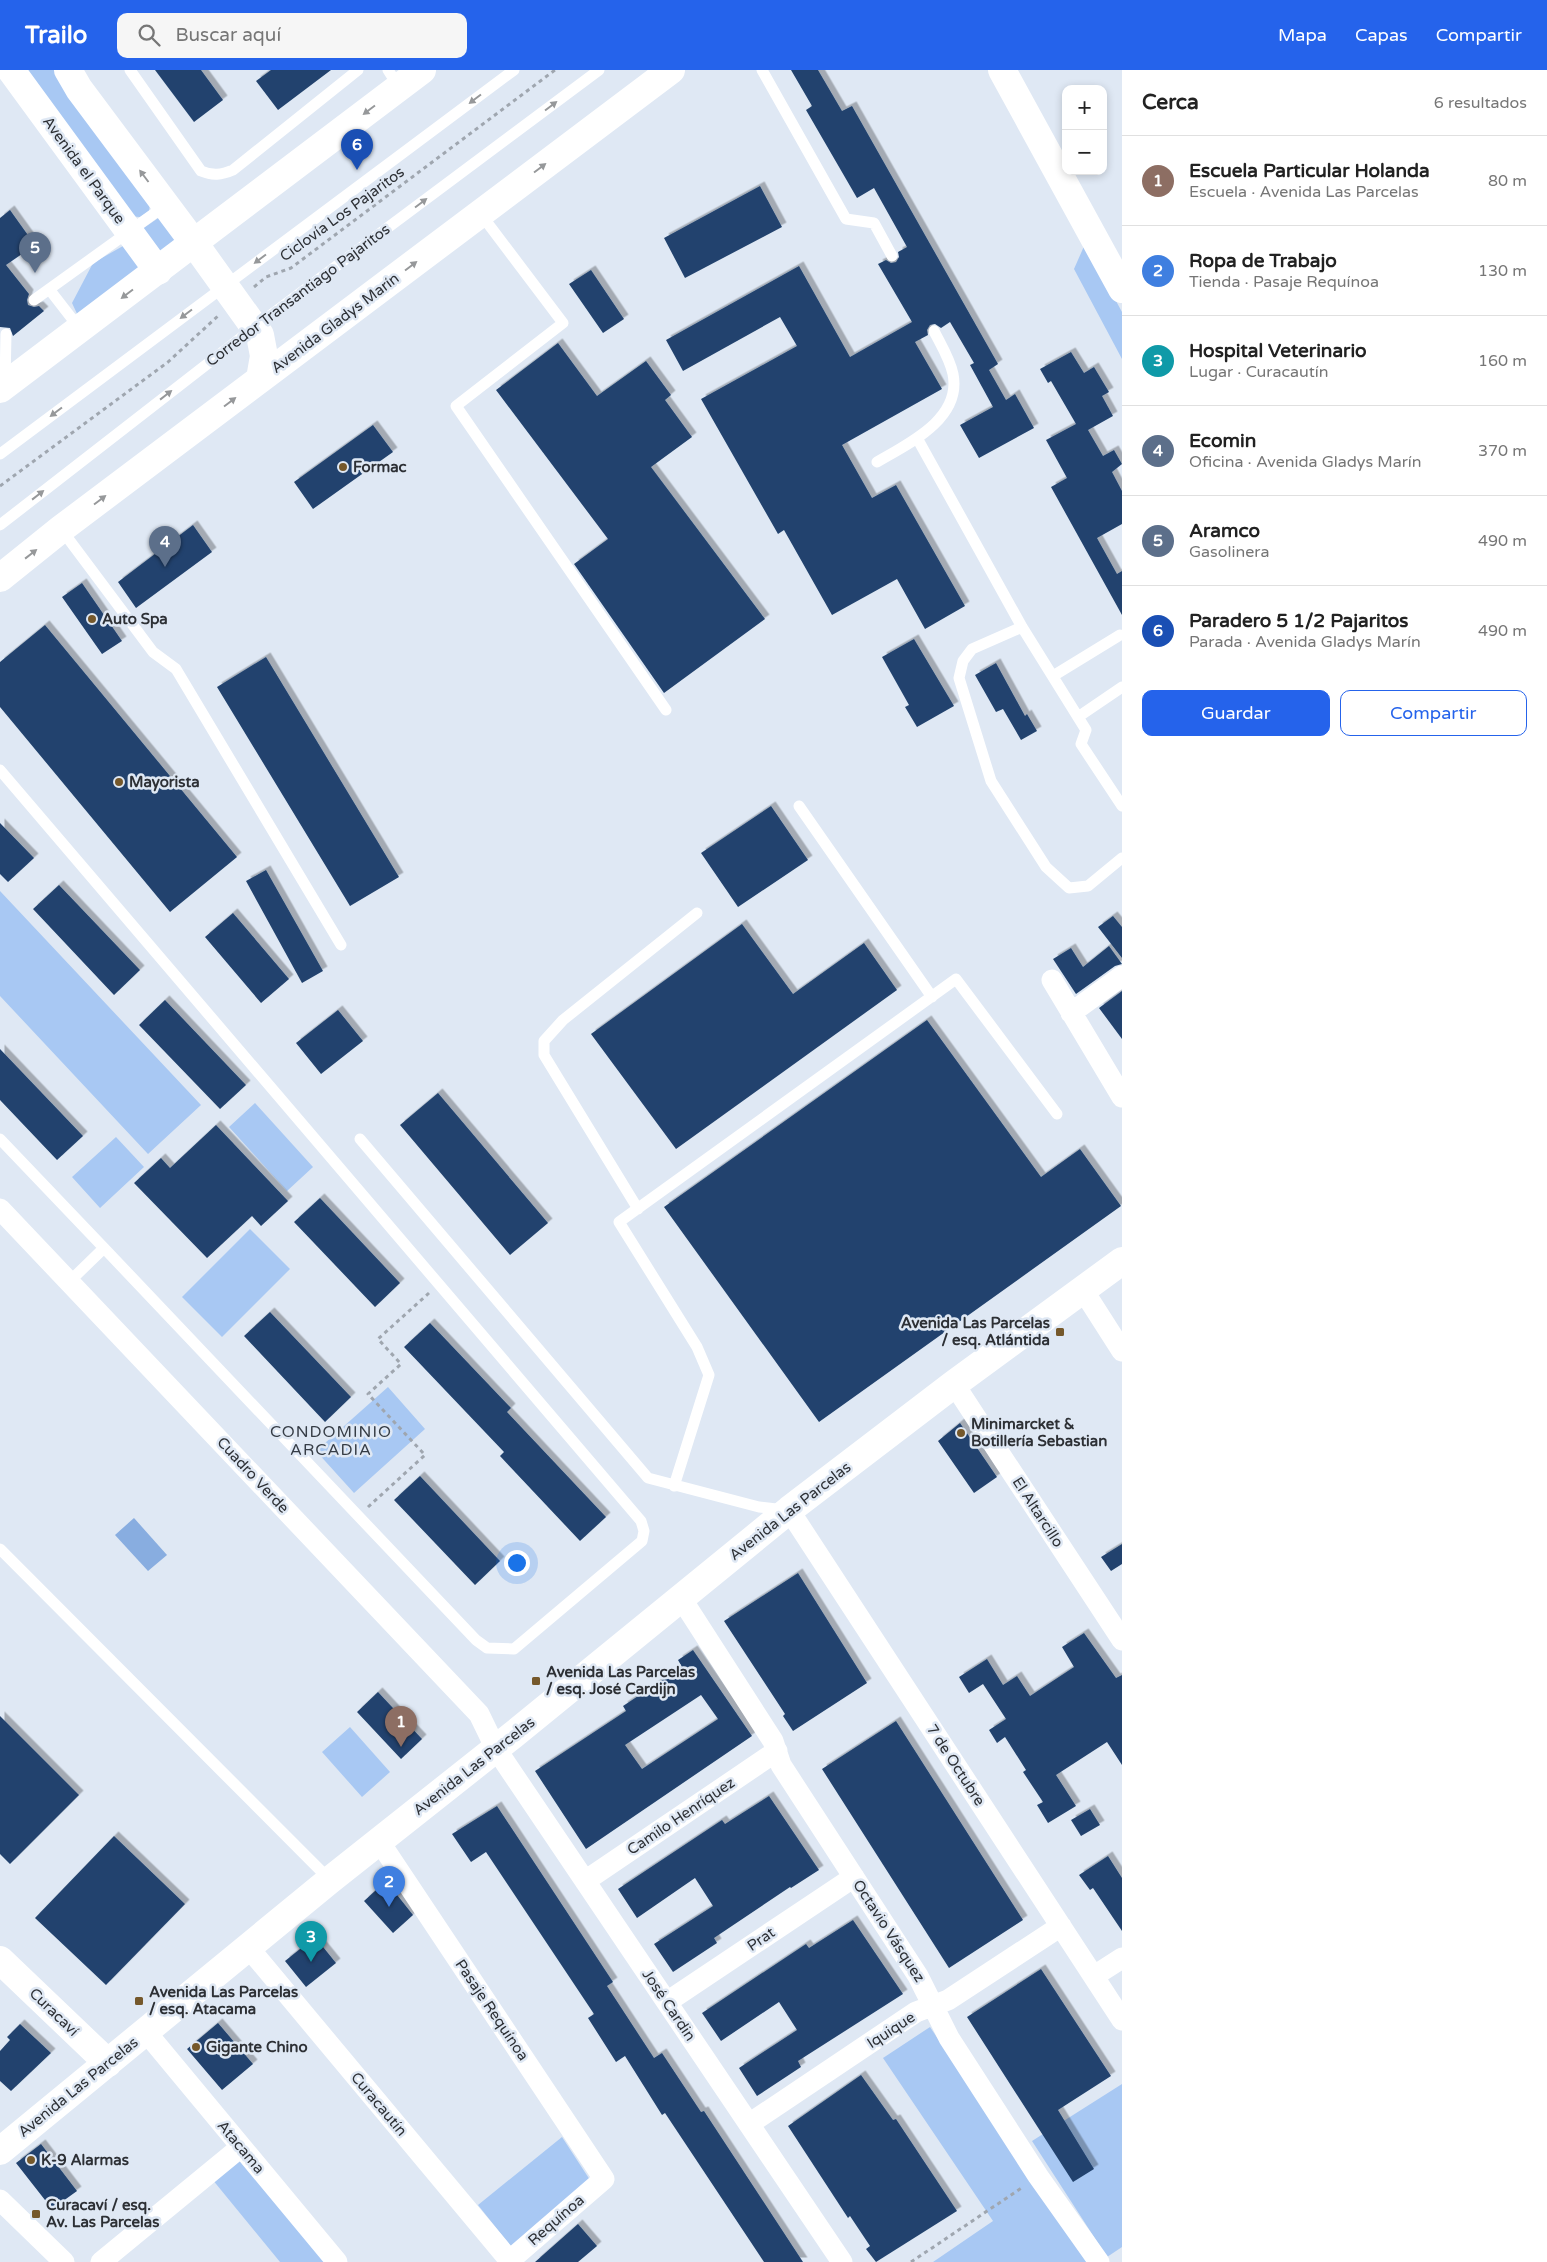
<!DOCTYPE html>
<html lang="es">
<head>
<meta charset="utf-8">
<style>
	body { margin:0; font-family:"Varela Round",sans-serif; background:#f6f6f6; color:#222 }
	.controls { position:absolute; right:15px; top:15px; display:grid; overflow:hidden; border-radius:10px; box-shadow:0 2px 8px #0003 }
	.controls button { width:45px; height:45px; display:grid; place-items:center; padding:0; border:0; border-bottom:1px solid #e0e0e0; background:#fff; color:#222; font:25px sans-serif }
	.you { position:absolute; left:516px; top:1492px; width:18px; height:18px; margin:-12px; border:4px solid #fff; border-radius:50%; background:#1a73e8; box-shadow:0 0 0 8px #1a73e833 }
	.badge { display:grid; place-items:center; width:32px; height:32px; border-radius:50%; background:#2563eb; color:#fff; font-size:16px; font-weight:700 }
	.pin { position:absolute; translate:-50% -41px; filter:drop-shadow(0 1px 2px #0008) }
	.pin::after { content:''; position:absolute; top:26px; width:18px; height:15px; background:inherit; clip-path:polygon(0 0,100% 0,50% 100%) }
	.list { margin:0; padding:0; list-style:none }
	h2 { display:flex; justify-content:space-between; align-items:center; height:65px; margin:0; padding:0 20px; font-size:21px }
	h2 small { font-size:16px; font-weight:400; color:#767676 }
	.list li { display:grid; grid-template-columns:32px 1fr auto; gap:15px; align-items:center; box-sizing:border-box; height:90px; padding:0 20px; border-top:1px solid #e0e0e0 }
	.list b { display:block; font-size:19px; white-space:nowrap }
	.list p { margin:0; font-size:16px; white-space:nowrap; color:#767676 }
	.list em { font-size:16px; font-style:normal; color:#767676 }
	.actions { display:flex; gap:10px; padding:15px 20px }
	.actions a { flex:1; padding:11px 0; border:1px solid #2563eb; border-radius:10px; text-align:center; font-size:18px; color:#2563eb }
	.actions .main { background:#2563eb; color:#fff }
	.icon { flex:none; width:28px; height:28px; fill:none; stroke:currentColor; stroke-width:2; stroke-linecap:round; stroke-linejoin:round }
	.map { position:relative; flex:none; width:1122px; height:2192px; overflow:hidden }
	header { display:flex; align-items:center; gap:30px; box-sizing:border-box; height:70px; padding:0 25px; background:#2563eb; color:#fff }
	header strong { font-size:24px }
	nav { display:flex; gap:28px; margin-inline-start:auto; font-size:18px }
	.search { width:350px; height:45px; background:#f6f6f6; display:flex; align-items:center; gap:12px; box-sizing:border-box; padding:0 18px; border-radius:10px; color:#767676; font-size:19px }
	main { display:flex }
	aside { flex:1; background:#fff }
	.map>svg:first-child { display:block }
	.green { fill:#a8c8f3 }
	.water { fill:#88ade0 }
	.building { fill:#22436e; fill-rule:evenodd; filter:url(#shadow) }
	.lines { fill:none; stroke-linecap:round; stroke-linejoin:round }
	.path { stroke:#9fa6af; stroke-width:3; stroke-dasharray:4 4; stroke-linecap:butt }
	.lane { stroke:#fff; stroke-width:11 }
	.street { stroke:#fff; stroke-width:21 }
	.secondary { stroke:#fff; stroke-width:28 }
	.primary { stroke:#fff; stroke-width:28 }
	.oneway { fill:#96989a }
	.poi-dot { fill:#75582b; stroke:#dfe8f4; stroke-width:2 }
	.labels { text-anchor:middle; stroke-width:5; stroke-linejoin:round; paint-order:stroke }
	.street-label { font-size:15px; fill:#2d3035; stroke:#dfe8f4 }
	.poi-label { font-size:15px; font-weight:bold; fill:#2d3035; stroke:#dfe8f4; text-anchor:start }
	.neighbourhood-label { font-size:16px; letter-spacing:1px; fill:#363d46; stroke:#dfe8f4 }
</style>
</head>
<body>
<header>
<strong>Trailo</strong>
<div class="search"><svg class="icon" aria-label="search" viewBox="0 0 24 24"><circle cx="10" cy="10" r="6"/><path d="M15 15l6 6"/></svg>Buscar aquí</div>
<nav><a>Mapa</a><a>Capas</a><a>Compartir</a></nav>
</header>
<main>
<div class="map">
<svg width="1122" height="2192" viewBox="0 0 1122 2192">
	<defs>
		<filter id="shadow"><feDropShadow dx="4.5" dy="-4.5" stdDeviation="0" flood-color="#0004"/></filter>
	</defs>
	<rect width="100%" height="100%" fill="#dfe8f4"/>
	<path class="green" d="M22,0h34l95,129 -2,12 -9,6 -13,-1z
		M164,144l18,26 -26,18 -18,-26z
		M1085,174l37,68v47l-48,-90z
		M123,176l19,23 -63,49 -7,-15 21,-40z
		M0,821l201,214 -53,49 -148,-158z
		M255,1033l58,64 -26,24 -58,-64z
		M116,1067l28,30 -44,41 -28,-31z
		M250,1159l40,40 -68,68 -40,-40z
		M388,1317l37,42 -71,64 -38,-42z
		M350,1657l40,45 -28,25 -40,-45z
		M930,1957l158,235h-155l60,-41 -110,-163z
		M1122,2014v163l-15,10 -75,-116z
		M562,2067l28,43 -77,69 -35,-44z
		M240,2086l88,106h-48l-68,-83z"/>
	<path class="water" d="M134,1448l33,37 -19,16 -33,-36z"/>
	<path class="building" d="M155,0h46l22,30 -29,22z
		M271,0h60l-53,40 -22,-29z
		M791,0h27l24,41 10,-5 146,258 -9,6 17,30 9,-6 19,34 -55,30 -19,-33 33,-18 -23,-42 4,-2 -24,-41 -9,6 -6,-4 -5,1 -3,5 1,5 -13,7 27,47 -100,56 30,53 24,-13 69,121 -40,23 -28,-50 -65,36 -48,-85 -6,4 -77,-135 96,-53 -17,-29 -97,54 -17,-31 133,-74 51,91 62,-35 -34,-58 8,-4 5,3 5,-1 3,-5 -1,-5 9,-5 -33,-59 -17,10 -51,-88 6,-4z
		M760,116l22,41 -97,51 -21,-40z
		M10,140l25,35 -29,20 23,29 -2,6 1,5 6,2 5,-1 5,5 -31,25 -3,-8 -10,-1v-109z
		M591,200l33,49 -21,14 -34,-49z
		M558,273l39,53 49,-35 25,34 -6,5 27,37 -41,30 114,152 -101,74 -90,-129 34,-25 -112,-149z
		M1071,282l13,21 10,-6 15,25 -7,4 11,20 -25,14 15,26 11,-6 8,14 -10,8 10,19v33l-25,14 20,36 5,-3v44l-71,-128 16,-9 -21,-38 30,-16 -25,-43 -3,2 -8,-14z
		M373,355l20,27 -80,57 -19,-27z
		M193,455l19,27 -76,56 -18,-26z
		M82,513l40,58 -20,13 -40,-57z
		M45,555l192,232 -67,55 -170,-205v-45z
		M914,569l40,67 -37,21 -12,-20 4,-2 -27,-48z
		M266,587l133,220 -49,29 -133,-219z
		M996,593l29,53 2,-2 10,17 -16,9 -18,-31 -7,3 -21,-37z
		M771,736l37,54 -70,47 -37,-54z
		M0,753l34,35 -26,24 -8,-8z
		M266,800l57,101 -21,12 -56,-102z
		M59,815l81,85 -26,25 -81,-86z
		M233,843l56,66 -28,24 -56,-66z
		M1113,846l9,11v31l-24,-31z
		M742,854l51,70 71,-51 33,47 -221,159 -85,-115z
		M1109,876l13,18 -7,2 -39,28 -23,-35 18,-11 12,19z
		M1122,921v48l-23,-31z
		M165,930l81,85 -26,24 -81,-84z
		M338,940l25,31 -42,33 -25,-31z
		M927,950l114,157 39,-28 41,57 -302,216 -155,-215z
		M0,979l83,87 -26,24 -57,-60z
		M438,1023l110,130 -38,32 -110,-130z
		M216,1055l72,76 -27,25 -9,-10 -45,42 -73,-75 27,-25 9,10z
		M320,1128l80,85 -25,24 -81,-85z
		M270,1242l81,85 -26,25 -81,-86z
		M430,1253l81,85 -4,4 99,105 -26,24 -80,-85 4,-4 -100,-105z
		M960,1353l37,54 -23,16 -36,-52z
		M420,1406l80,85 -25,24 -81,-85z
		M1122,1474v20l-11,7 -10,-14z
		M798,1503l69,110 -74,48 -10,-15 2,-2 -61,-93z
		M1084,1563l32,45 6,-3v90l-15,-23 -51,33 20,31 -28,17 -11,-18 6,-3 -20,-30 3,-2 -21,-33 -8,6 -8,-13 17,-11 -23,-35 -14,9 -10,-16 28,-18 16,26 14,-9 13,20 44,-29 -12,-20z
		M693,1580l59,86 -166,113 -51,-78 91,-60 -3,-5 59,-39 -4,-7zM701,1625l17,24 -76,50 -17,-24z
		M378,1622l44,47 -21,20 -44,-47z
		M0,1646l79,79 -69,69 -10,-10z
		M896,1651l127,199 -74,48 -127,-199z
		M769,1726l50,74 -28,18 -1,-1 -76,51 3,5 -44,29 -19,-28 59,-38 -18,-28 -58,40 -19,-29 104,-69 3,4z
		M497,1736l116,176 -6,4 47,72 8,-5 39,59 3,-1 99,151h-39l-99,-149 -3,2 -37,-59 -9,6 -28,-44 6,-4 -108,-162 -15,10 -19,-28z
		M1090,1739l10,16 -19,11 -10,-16z
		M114,1766l71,68 -79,81 -71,-67z
		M1108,1786l14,22v53l-29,-43 -3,2 -11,-15z
		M386,1811l27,34 -20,18 -29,-32z
		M853,1850l50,74 -105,67 3,6 -44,29 -18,-28 58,-38 -18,-28 -58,39 -19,-28 104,-69 3,4z
		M315,1867l21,26 -30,24 -21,-26z
		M1041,1899l70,107 -53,34 36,59 -21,13 -106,-165z
		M218,1953l35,41 -31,26 -35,-41z
		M20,1954l31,29 -40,38 -11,-10v-30l10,-11 -3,-3z
		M861,2005l32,45 3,-1 61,92 -81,51 -10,-13 4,-3 -20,-30 -2,2 -60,-92z
		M41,2074l36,47 -25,18 -36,-46z
		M578,2154l19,22 -19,16h-43z"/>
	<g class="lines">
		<path class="path" d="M254,217l12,-10 25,-9 264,-198
			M0,416l168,-124 50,-46
			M368,1437l57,-52 -57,-61 33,-30 -23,-25 51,-46
			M911,2192l112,-75"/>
		<path class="lane" d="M130,0l71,101c12,5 20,4 32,-1l125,-100
			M388,0l11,17
			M762,0l84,149 28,4 18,33
			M480,143l83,110 -107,83 210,304
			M49,219l31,40
			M34,230l132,-95
			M5,313l1,-49
			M917,368l105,189 64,103 -5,14 41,62
			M0,384l514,-384
			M877,392c31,-18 85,-43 76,-88 -3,-15 -12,-29 -19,-43
			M0,455l256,-199 343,-256
			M61,459l92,123 23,17 165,276
			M1022,557l-50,22 -9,12 -4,17 32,103 55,86 23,21 19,-2 34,-28
			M1053,606l67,-41
			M1078,647l44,-30
			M0,700l641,751 3,10 -2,10 -128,108 -27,-1 -11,-8 -372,-392 -35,34
			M799,736l133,191
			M0,1069l104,109
			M360,1069l288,339 111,29 26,3
			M638,1139l-94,-154v-14l19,-21 134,-107
			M674,1416l35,-111 -12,-28 -78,-125 337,-243 101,135
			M0,1479l330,331"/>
		<path class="street" d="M1052,910l70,117
			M1071,943l51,-37
			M0,1139l479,505 17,35 346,513
			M1083,1220l39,61
			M954,1314l168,256
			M789,1440l333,510
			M681,1528l92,143 8,24 137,211 31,62 89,138 61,86
			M379,1771l225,338 -96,83
			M585,1811l192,-130
			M248,1877l262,314
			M1094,1906l28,-18
			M667,1932l187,-125
			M146,1962l191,230
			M749,2054l167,-112 32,-12 113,-74
			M0,2130l64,62
			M101,2192l140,-115"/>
		<path class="secondary" d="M11,0l147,201
			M68,0l11,19 115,154
			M1002,0l120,219
			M0,1890l108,103
			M0,2081l330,-271 183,-145 276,-225 165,-126 168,-123"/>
		<path class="primary" d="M194,173l66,92 4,21 -4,23
			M0,319l422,-319
			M0,508l61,-49 610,-459"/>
	</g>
	<defs><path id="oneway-solid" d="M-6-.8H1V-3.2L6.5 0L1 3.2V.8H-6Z" transform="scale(1.25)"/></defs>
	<g class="oneway">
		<use href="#oneway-solid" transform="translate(475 29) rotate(143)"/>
		<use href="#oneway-solid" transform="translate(551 36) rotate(-37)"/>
		<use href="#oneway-solid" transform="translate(369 40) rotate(143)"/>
		<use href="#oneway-solid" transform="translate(540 98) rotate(-37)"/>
		<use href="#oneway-solid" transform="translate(144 106) rotate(-127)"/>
		<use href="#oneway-solid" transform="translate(421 133) rotate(-37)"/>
		<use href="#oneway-solid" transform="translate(260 189) rotate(143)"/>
		<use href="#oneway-solid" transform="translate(411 196) rotate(-37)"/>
		<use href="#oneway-solid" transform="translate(127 224) rotate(143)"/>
		<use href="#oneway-solid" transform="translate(186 244) rotate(143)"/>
		<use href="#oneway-solid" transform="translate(166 325) rotate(-38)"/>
		<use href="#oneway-solid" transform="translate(230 332) rotate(-37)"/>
		<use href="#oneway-solid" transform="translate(56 342) rotate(143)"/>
		<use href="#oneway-solid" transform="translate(38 425) rotate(-38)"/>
		<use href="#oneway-solid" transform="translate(100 430) rotate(-37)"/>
		<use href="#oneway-solid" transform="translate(31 484) rotate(-38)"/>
	</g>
	<g class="poi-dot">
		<circle cx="343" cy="397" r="5"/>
		<circle cx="92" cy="549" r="5"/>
		<circle cx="119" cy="712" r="5"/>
		<rect x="1055" y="1257" width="10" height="10" rx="2.5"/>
		<circle cx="961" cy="1363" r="5"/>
		<rect x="531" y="1606" width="10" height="10" rx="2.5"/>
		<rect x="134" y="1926" width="10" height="10" rx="2.5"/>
		<circle cx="196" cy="1977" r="5"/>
		<circle cx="31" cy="2090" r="5"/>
		<rect x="31" y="2139" width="10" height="10" rx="2.5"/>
	</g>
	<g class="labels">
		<g class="street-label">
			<text transform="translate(84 100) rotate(54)" y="5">Avenida el Parque</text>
			<text transform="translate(342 144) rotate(-36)" y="5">Ciclovía Los Pajaritos</text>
			<text transform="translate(298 225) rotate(-37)" y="5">Corredor Transantiago Pajaritos</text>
			<text transform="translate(335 253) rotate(-37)" y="5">Avenida Gladys Marín</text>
			<text transform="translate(253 1405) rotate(47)" y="5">Cuadro Verde</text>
			<text transform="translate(790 1441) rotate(-38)" y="5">Avenida Las Parcelas</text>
			<text transform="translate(1038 1442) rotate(57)" y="5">El Altarcillo</text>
			<text transform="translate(956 1695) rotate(57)" y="5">7 de Octubre</text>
			<text transform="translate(474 1696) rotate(-38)" y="5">Avenida Las Parcelas</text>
			<text transform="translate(681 1746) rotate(-34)" y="5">Camilo Henríquez</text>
			<text transform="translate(889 1861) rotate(57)" y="5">Octavio Vásquez</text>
			<text transform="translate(761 1869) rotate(-34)" y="5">Prat</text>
			<text transform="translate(669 1935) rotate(56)" y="5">José Cardin</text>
			<text transform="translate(492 1940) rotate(56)" y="5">Pasaje Requínoa</text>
			<text transform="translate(54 1942) rotate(44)" y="5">Curacaví</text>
			<text transform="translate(891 1960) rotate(-33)" y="5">Iquique</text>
			<text transform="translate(78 2017) rotate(-39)" y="5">Avenida Las Parcelas</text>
			<text transform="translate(379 2034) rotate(50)" y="5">Curacautín</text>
			<text transform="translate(241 2077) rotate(50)" y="5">Atacama</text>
			<text transform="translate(556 2150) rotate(-41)" y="5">Requínoa</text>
		</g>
		<g class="poi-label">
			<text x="353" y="402">Formac</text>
			<text x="102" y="554">Auto Spa</text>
			<text x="129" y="717">Mayorista</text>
			<text x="1050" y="1258" text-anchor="end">Avenida Las Parcelas<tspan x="1050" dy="17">/ esq. Atlántida</tspan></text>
			<text x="971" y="1359">Minimarcket &amp;<tspan x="971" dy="17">Botillería Sebastian</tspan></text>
			<text x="546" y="1607">Avenida Las Parcelas<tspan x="546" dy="17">/ esq. José Cardijn</tspan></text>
			<text x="149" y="1927">Avenida Las Parcelas<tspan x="149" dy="17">/ esq. Atacama</tspan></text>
			<text x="206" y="1982">Gigante Chino</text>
			<text x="41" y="2095">K-9 Alarmas</text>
			<text x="46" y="2140">Curacaví / esq.<tspan x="46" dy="17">Av. Las Parcelas</tspan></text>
		</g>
		<g class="neighbourhood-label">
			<text x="331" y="1367">CONDOMINIO<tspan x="331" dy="18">ARCADIA</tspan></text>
		</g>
	</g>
</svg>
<div class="controls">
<button>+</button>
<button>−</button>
</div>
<div class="you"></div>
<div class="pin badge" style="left:401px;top:1677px;background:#8d6e63">1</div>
<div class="pin badge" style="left:389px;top:1837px;background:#3f7fe0">2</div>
<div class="pin badge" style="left:311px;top:1892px;background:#0f9aa8">3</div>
<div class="pin badge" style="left:165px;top:497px;background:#5c6f8a">4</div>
<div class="pin badge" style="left:35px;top:203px;background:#5c6f8a">5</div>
<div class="pin badge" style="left:357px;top:100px;background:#1a4fb4">6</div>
</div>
<aside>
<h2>Cerca<small>6 resultados</small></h2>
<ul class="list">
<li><span class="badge" style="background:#8d6e63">1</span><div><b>Escuela Particular Holanda</b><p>Escuela · Avenida Las Parcelas</p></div><em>80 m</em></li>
<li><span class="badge" style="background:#3f7fe0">2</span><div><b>Ropa de Trabajo</b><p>Tienda · Pasaje Requínoa</p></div><em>130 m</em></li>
<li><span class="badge" style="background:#0f9aa8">3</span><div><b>Hospital Veterinario</b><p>Lugar · Curacautín</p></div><em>160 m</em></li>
<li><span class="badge" style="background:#5c6f8a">4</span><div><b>Ecomin</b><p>Oficina · Avenida Gladys Marín</p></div><em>370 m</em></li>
<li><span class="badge" style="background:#5c6f8a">5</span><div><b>Aramco</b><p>Gasolinera</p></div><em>490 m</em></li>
<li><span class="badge" style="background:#1a4fb4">6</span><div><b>Paradero 5 1/2 Pajaritos</b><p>Parada · Avenida Gladys Marín</p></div><em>490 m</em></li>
</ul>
<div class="actions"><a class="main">Guardar</a><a>Compartir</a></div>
</aside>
</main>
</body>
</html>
